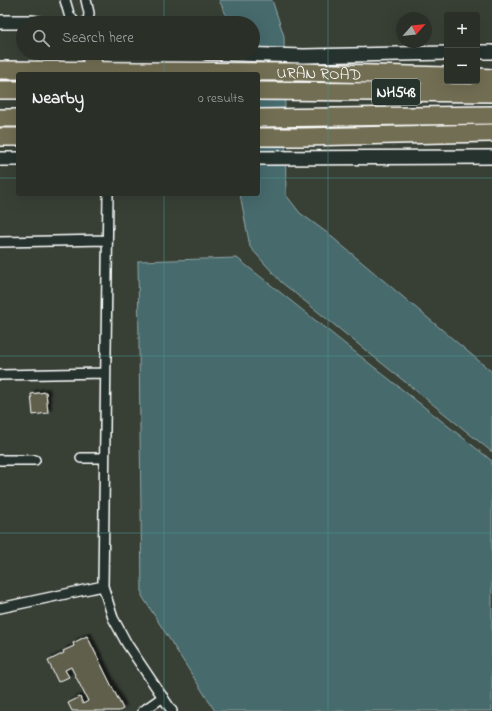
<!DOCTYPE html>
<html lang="en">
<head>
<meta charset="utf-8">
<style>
	body { margin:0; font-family:"Indie Flower",sans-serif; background:#363c34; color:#f1f3f6 }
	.controls { position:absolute; right:12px; top:12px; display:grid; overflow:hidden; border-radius:4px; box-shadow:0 4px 16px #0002 }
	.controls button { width:36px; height:36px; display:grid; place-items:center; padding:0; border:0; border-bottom:1px solid #464b45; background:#2a3028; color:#f1f3f6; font:20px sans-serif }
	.compass { position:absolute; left:396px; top:12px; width:36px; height:36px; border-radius:50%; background:#2a3028; box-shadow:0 4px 16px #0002; rotate:63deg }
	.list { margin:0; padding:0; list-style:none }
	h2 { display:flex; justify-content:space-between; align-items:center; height:52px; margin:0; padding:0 16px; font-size:17px }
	h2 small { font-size:13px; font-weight:400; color:#a5a9a8 }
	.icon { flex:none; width:22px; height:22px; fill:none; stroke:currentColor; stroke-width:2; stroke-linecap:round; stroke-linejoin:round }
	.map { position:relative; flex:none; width:492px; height:711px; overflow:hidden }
	.search { position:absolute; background:#2a3028; box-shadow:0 4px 16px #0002; left:16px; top:16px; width:244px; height:44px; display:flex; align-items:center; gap:10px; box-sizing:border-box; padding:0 14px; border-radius:22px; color:#a5a9a8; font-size:15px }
	.panel { position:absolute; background:#2a3028; box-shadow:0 4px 16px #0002; left:16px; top:72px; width:244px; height:124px; border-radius:4px }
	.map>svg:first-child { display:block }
	.water { fill:#476a6d; stroke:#91a6a7 }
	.building { fill:#615f4b; stroke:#fff; filter:url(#shadow) }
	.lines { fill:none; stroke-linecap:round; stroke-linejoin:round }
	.street-casing { stroke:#fff; stroke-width:12 }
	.secondary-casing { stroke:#fff; stroke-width:16 }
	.highway-casing { stroke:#fff; stroke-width:20 }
	.street { stroke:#26332d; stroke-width:9 }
	.secondary { stroke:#26332d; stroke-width:13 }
	.highway { stroke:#726e52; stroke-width:17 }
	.grid { fill:none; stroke:#4b9892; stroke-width:1; stroke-opacity:0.55 }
	.labels { text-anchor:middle; stroke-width:3; stroke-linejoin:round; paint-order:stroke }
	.shield { fill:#26332d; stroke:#bec2c0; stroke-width:1 }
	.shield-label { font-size:15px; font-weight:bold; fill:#fff }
	.street-label { font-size:16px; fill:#fff; stroke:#26332d }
</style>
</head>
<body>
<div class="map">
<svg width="492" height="711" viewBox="0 0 492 711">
	<defs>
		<filter id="shadow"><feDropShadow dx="3.5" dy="-3.5" stdDeviation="1" flood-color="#0009"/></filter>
	</defs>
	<rect width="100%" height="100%" fill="#384036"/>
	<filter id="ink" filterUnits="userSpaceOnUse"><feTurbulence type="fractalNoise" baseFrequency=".025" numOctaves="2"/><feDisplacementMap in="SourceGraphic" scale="8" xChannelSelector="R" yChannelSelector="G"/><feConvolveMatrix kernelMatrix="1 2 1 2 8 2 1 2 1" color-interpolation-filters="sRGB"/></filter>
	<g filter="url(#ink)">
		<path class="water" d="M219,0h53l12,36 2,159 14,18 26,19 166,140v80l-211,-170 -31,-35 -10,-53h18v-120h-24l-1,-21h20v-30h-23z
			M237,258l255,203v250h-277l-73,-115 -4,-335z"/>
		<path class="building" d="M46,392l2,21 -15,2 -2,-21z
			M87,636l36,73 -4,2h-47l-4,-8 12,-6 3,7 5,-3 -17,-34 -6,3 4,7 -11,5 -10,-21 16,-8 -1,-2 11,-5 -1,-3z"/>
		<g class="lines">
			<g class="street-casing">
				<path id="street" d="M65,0l4,14 6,9
					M86,0l3,13 -1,10
					M108,194l-5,392 10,32 14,26 45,67
					M0,242l107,-2
					M0,375l105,-2
					M81,458h23
					M0,460h35
					M0,608l103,-22
					M143,711l20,-14"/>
			</g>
			<g class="secondary-casing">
				<path id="secondary" d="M0,22h31l6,1
					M477,52h15
					M207,53l97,3 143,-3
					M258,158l234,-1
					M0,159h18"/>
			</g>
			<g class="highway-casing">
				<g id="highway">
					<path d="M90,53l5,18"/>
					<path id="s1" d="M0,70l300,2 147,4"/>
					<path d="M477,77l15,1"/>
					<path d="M0,90h18"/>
					<path d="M258,91l234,2"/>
					<path d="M0,118h18"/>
					<path d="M258,118l234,-3"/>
					<path d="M0,137h18"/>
					<path d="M258,137h44l190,-4"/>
				</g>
			</g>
			<use href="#street" class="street"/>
			<use href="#secondary" class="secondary"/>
			<use href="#highway" class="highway"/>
		</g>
	</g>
	<path class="grid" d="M164,0v23M328,0v711M164,53v21M0,178h18M258,178h234M164,194v517M0,356h492M0,533h492"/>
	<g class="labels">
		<rect class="shield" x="372" y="79" width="48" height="26" rx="3"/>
		<g class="shield-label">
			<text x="396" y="97">NH548</text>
		</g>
		<g class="street-label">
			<text dy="6" stroke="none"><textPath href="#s1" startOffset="319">URAN ROAD</textPath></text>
		</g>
	</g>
</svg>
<div class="controls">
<button>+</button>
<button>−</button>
</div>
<svg class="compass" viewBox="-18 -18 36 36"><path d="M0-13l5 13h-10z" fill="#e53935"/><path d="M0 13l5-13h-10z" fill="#a5a9a8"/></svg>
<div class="search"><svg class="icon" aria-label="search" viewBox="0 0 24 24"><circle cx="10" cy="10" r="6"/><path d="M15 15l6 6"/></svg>Search here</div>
<section class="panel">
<h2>Nearby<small>0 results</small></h2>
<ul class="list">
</ul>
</section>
</div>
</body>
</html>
